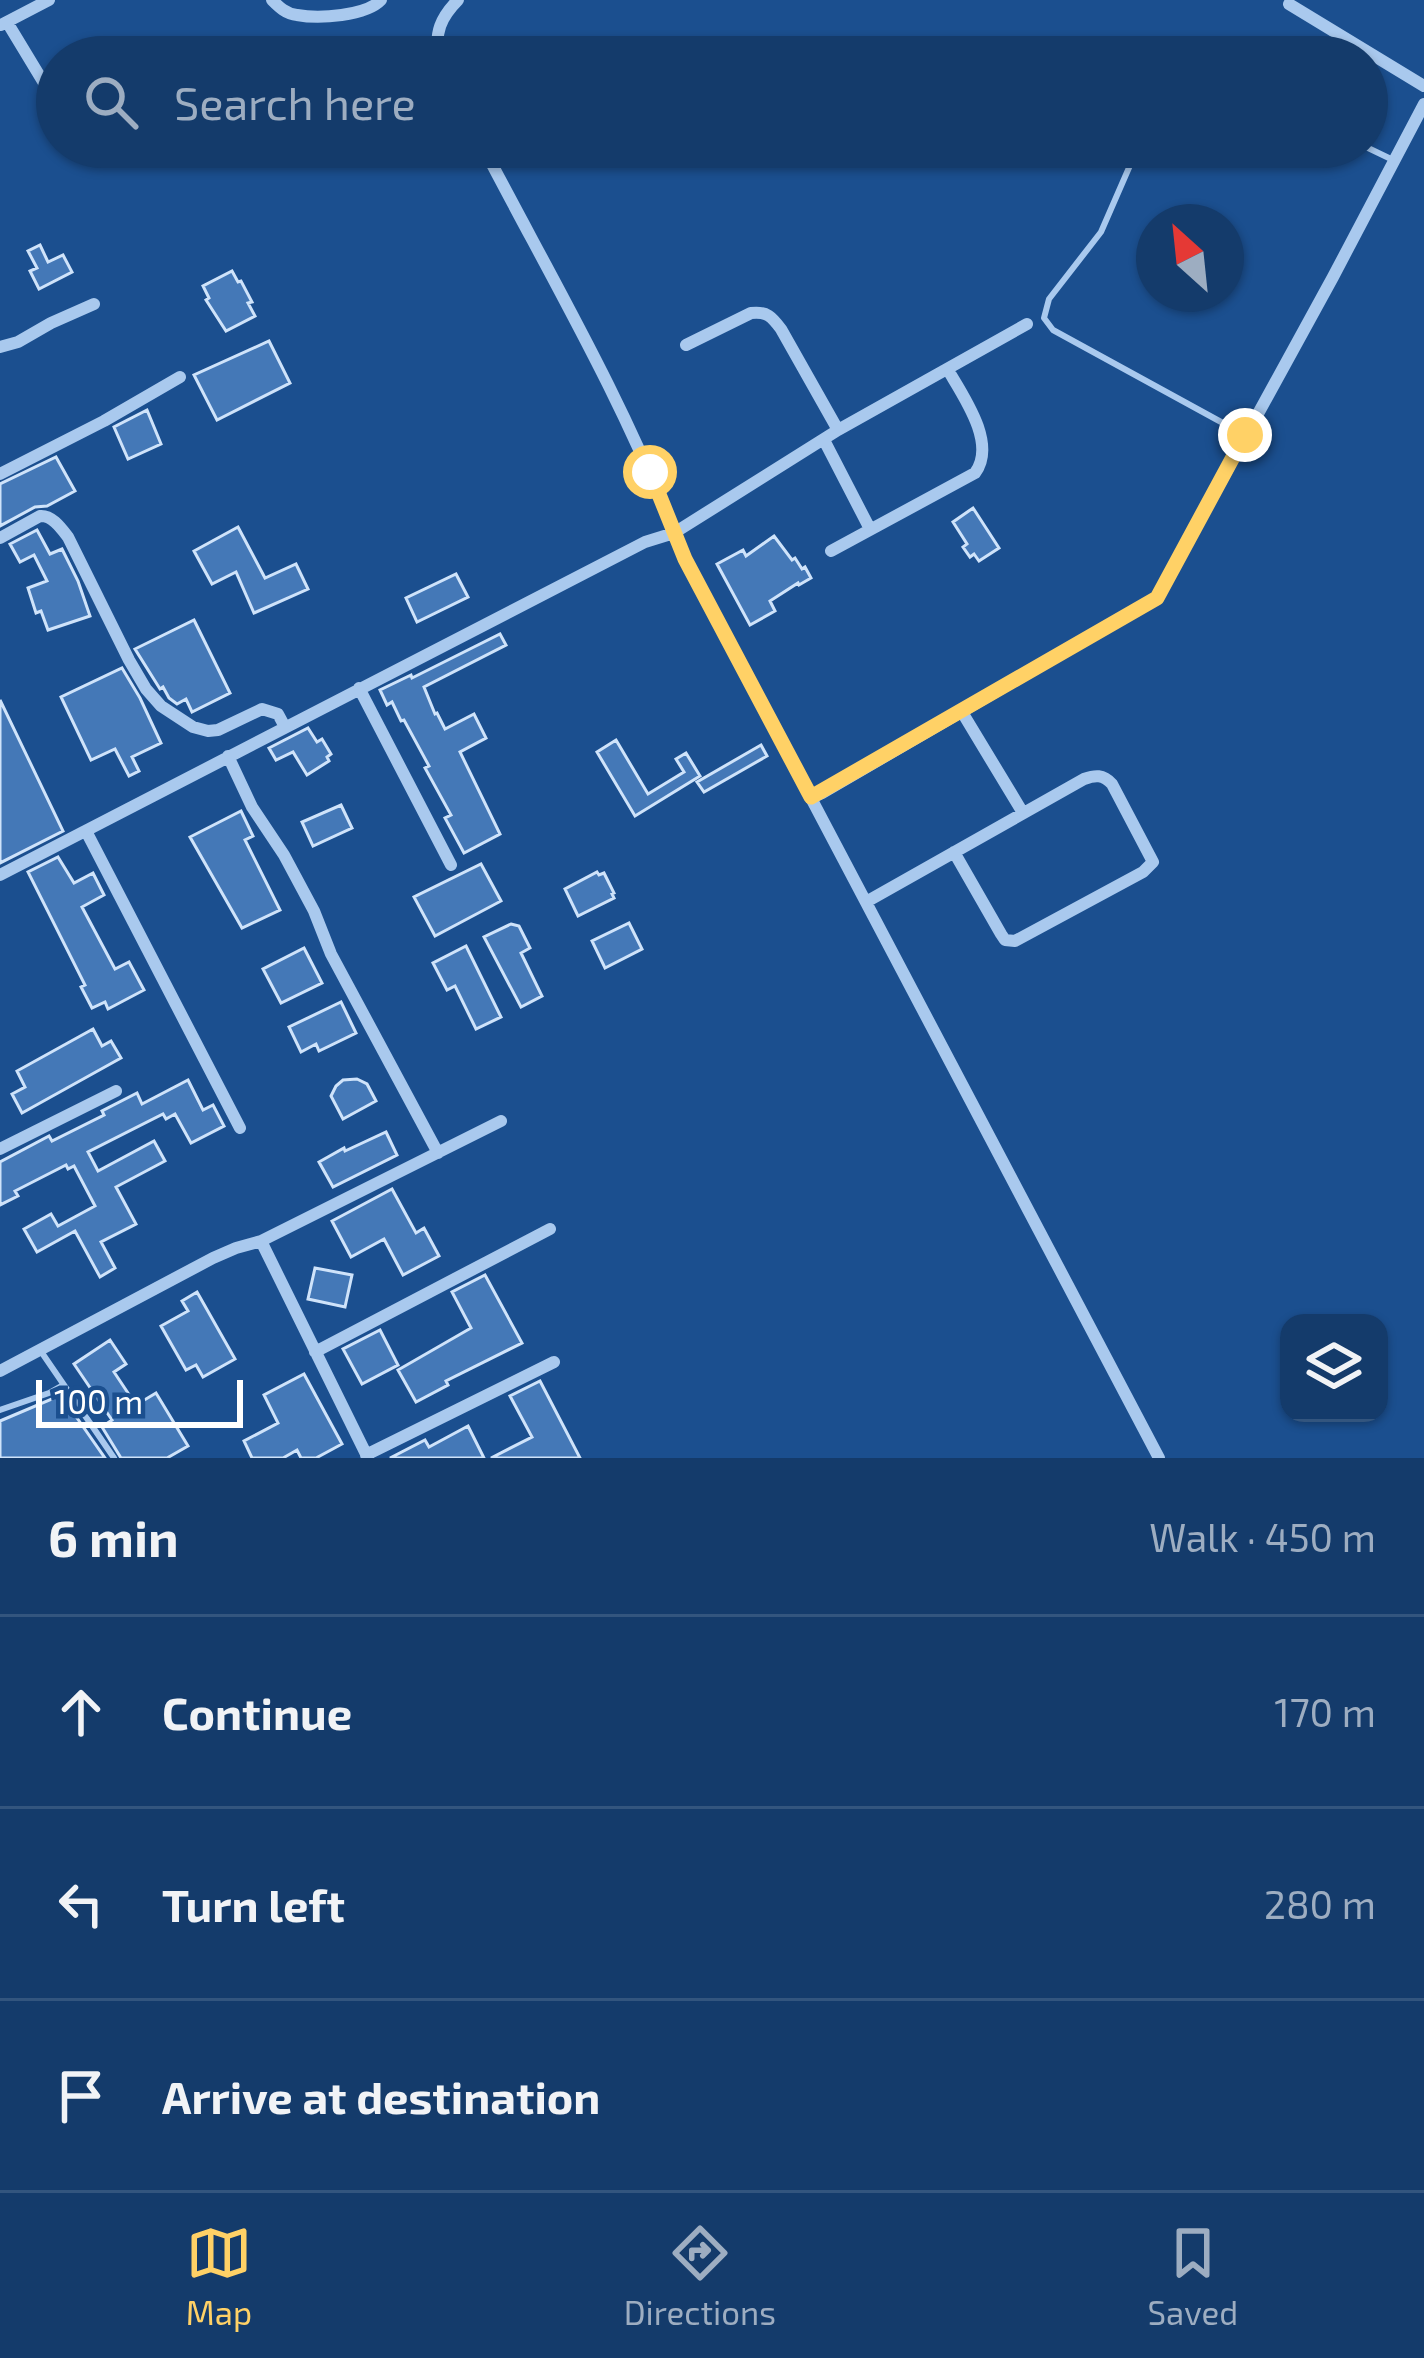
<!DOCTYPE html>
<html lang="en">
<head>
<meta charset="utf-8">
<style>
	body { margin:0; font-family:"Exo 2",sans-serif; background:#1d4271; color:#f1f3f6 }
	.controls { position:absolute; right:36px; bottom:36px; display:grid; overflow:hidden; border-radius:24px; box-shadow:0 3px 9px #0004 }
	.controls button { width:108px; height:108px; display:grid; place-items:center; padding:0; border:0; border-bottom:3px solid #33557e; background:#143b6b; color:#f1f3f6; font:60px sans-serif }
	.compass { position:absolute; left:1136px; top:204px; width:108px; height:108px; border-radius:50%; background:#143b6b; box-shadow:0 3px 9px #0004; rotate:333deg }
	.scale { position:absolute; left:36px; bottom:30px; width:207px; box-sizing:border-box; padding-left:12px; border:6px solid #fff; border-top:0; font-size:33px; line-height:42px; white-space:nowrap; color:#fff; -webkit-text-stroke:9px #1b4f8f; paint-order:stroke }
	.stop { position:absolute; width:36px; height:36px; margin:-27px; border:9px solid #ffd166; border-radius:50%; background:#fff }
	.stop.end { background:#ffd166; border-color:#fff; box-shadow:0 3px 12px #0008 }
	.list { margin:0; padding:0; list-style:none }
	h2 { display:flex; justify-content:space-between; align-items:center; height:156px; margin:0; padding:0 48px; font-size:51px }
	h2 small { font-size:39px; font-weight:400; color:#9dadc1 }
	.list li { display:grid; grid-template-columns:78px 1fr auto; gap:36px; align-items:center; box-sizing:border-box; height:192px; padding:0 48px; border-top:3px solid #33557e }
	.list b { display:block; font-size:45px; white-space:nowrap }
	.list em { font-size:39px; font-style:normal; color:#9dadc1 }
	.icon { flex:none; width:66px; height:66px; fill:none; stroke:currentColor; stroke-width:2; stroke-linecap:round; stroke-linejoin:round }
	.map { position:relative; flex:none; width:1424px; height:1458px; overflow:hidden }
	.search { position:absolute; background:#143b6b; box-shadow:0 3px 9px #0004; left:36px; right:36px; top:36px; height:132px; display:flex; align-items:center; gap:30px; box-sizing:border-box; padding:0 42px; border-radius:66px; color:#9dadc1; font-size:45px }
	.sheet { height:732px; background:#143b6b }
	nav { display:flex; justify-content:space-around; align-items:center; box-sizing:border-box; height:168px; border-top:3px solid #33557e; background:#143b6b; font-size:33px; color:#9dadc1 }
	nav a { display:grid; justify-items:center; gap:6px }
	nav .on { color:#ffd166 }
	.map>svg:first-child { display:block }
	.building { fill:#4478b7; stroke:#cfe3fa; stroke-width:3 }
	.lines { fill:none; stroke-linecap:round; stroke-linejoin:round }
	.lane { stroke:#a9c9ee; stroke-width:6 }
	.street { stroke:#a9c9ee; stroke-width:12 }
	.route { stroke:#ffd166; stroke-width:15 }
</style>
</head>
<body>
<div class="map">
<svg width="1424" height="1458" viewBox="0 0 1424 1458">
	<rect width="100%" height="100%" fill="#1b4f8f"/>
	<path class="building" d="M40,245l8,17 15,-7 9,17 -33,17 -9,-18 7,-3 -9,-17z
		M232,271l6,11 3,-1 11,21 -4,1 7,13 -29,15 -20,-31 3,-2 -6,-12z
		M269,341l21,42 -73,37 -23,-45z
		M147,410l14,34 -33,15 -14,-32z
		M56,457l19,34 -28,15 -12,1 -35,19v-42z
		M973,508l26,40 -20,13 -5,-7 -4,3 -7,-10 4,-3 -14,-22z
		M238,527l27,51 31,-14 12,25 -54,24 -18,-41 -24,12 -18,-33z
		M37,530l13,24 12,-5 16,32 12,35 -42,14 -7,-19 -5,2 -8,-25 19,-7 -13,-26 -14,7 -10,-18z
		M774,536l18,24 3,-2 7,11 3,-2 6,11 -12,7 -1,-2 -28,18 5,10 -25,14 -33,-61 26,-14 3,6z
		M456,574l12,23 -51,25 -11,-24z
		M194,620l36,73 -38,19 -6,-13 -9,5 -8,-6 -6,-11 -3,2 -25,-40z
		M500,634l6,11 -82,42 11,27 2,-1 8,16 29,-15 12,24 -26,14 40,82 -36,19 -19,-35 6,-3 -26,-47 4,-2 -25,-46 -3,1 -9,-19 -5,3 -7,-15 31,-15 1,3z
		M122,668l18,30 21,45 -29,14 7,14 -10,5 -14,-27 -24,11 -30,-63z
		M0,700l63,131 -63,32z
		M308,728l9,14 5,-3 9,15 -4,3 2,4 -22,14 -14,-23 -17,8 -7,-12z
		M616,740l32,54 36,-22 -8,-13 10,-6 14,23 -65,40 -38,-64z
		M761,745l6,11 -63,36 -7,-10z
		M341,805l11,23 -39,18 -11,-24z
		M241,811l12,25 -8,4 35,70 -38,18 -52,-91z
		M58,857l16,26 19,-10 11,22 -22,12 33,62 14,-7 15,28 -36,19 -3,-7 -13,6 -11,-21 4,-2 -57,-113z
		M481,864l20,37 -66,35 -21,-39z
		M597,872l2,3 5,-2 10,20 -2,1 2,4 -36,18 -13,-27z
		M629,923l13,26 -37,19 -13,-27z
		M511,924l8,2 11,22 -9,5 21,43 -21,11 -37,-70z
		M466,946l35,71 -25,12 -21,-43 -8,4 -14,-27z
		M304,948l18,35 -41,20 -18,-34z
		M341,1002l15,31 -37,18 -3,-7 -15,8 -12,-25z
		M93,1029l9,17 9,-5 10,17 -99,55 -10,-19 13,-7 -8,-16z
		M357,1079l10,5 9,17 -33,18 -12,-23 5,-10 7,-6z
		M188,1080l15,30 10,-5 11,21 -33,17 -16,-29 -9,5 -3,-5 -75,38 10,19 56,-30 11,20 -49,26 20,37 -35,18 14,26 -15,9 -25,-46 -38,21 -13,-23 27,-15 7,12 37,-20 -21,-40 -6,3 -2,-4 -51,26 3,5 -18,9v-43l49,-26 3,5 52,-26 -2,-4 35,-18 5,11z
		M386,1132l11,23 -64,32 -14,-25 25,-14 1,3z
		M392,1189l24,44 8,-5 15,28 -36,19 -19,-36 -33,18 -19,-36z
		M315,1268l37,7 -7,32 -37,-8z
		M485,1275l37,68 -76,38 2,4 -32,17 -18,-32 73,-42 -19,-36z
		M197,1292l38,67 -32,18 -7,-12 -10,5 -25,-44 27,-15 -6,-10z
		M380,1330l18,35 -36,19 -19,-35z
		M110,1340l16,24 -12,8 22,33 20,-12 32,53 -21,12h-46l-19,-31 10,-7 -38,-56z
		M304,1374l38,70 -26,14h-15l-4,-8 -14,8h-31l-8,-17 34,-18 -14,-28z
		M540,1381l40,77h-89l41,-21 -22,-41z
		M61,1395l44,63h-105v-37z
		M468,1426l16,32h-94l35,-18 4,7z"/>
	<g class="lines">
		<path class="lane" d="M1138,147l-37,85 -52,67 -5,19 9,12 190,104
			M1366,147l25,12
			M40,1350l74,108
			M0,1410l49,-17 14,-8"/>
		<path class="street" d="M272,0c7,7 14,14 25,15 22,4 69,1 84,-15
			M1289,4l135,82
			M7,22l46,76 4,-2
			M1,25l48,-25
			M130,57l13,-7
			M439,57c-5,-24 2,-40 19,-57
			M483,147c66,127 140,252 191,386l164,-103 189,-106
			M686,345l65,-32c16,-2 21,4 30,16l57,101
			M0,347l18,-5 33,-19 43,-19
			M824,440l46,89
			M0,474l104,-53 76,-44
			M0,538l40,-22c12,-1 21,12 28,21l61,123 17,29 15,17 32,21 15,4 10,-1 44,-21 16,5 7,13
			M831,551l144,-78c22,-29 -11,-76 -27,-103
			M359,688l92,177
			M962,712l61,101
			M228,756l24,51 32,48 30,56 17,43 107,199
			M811,798l348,660
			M86,831l154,297
			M0,875l645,-333 29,-9 11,26 126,239 11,-5 335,-195 176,-321 91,-173
			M866,902l218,-123c11,-4 19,-5 28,5l41,78 -10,10 -128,69 -10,-1 -4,-6 -47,-82
			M0,1149l116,-58
			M261,1241l107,217
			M315,1352l235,-123
			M0,1371l213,-113 23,-10 25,-7 240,-120
			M366,1455l188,-93"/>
	</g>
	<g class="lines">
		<path class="route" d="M650,472l35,87 126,238 346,-199 88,-163"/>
	</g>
</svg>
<div class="controls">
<button><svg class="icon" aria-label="layers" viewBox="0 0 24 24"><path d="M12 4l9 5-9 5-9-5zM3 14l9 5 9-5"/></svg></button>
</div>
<svg class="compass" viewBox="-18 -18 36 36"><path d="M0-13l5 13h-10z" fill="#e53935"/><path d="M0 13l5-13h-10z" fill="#9dadc1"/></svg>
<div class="scale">100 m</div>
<div class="stop" style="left:650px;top:472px"></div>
<div class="stop end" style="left:1245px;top:435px"></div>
<div class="search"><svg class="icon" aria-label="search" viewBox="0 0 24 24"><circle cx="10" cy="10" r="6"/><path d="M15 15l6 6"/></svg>Search here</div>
</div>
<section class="sheet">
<h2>6 min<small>Walk · 450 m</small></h2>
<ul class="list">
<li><svg class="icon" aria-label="ahead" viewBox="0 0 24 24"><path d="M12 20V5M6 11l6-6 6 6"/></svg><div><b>Continue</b></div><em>170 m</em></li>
<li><svg class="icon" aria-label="left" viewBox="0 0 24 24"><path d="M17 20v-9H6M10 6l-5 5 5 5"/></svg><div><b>Turn left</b></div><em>280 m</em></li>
<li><svg class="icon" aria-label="arrive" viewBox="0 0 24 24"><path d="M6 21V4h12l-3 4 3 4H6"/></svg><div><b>Arrive at destination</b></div></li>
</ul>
</section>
<nav>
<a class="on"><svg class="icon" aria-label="map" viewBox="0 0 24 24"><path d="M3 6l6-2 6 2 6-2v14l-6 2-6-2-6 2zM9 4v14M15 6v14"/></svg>Map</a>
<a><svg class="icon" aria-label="directions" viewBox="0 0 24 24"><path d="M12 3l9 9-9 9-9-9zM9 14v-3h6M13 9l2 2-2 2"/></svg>Directions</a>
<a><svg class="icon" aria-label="saved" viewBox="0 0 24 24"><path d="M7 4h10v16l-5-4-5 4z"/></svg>Saved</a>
</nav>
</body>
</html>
